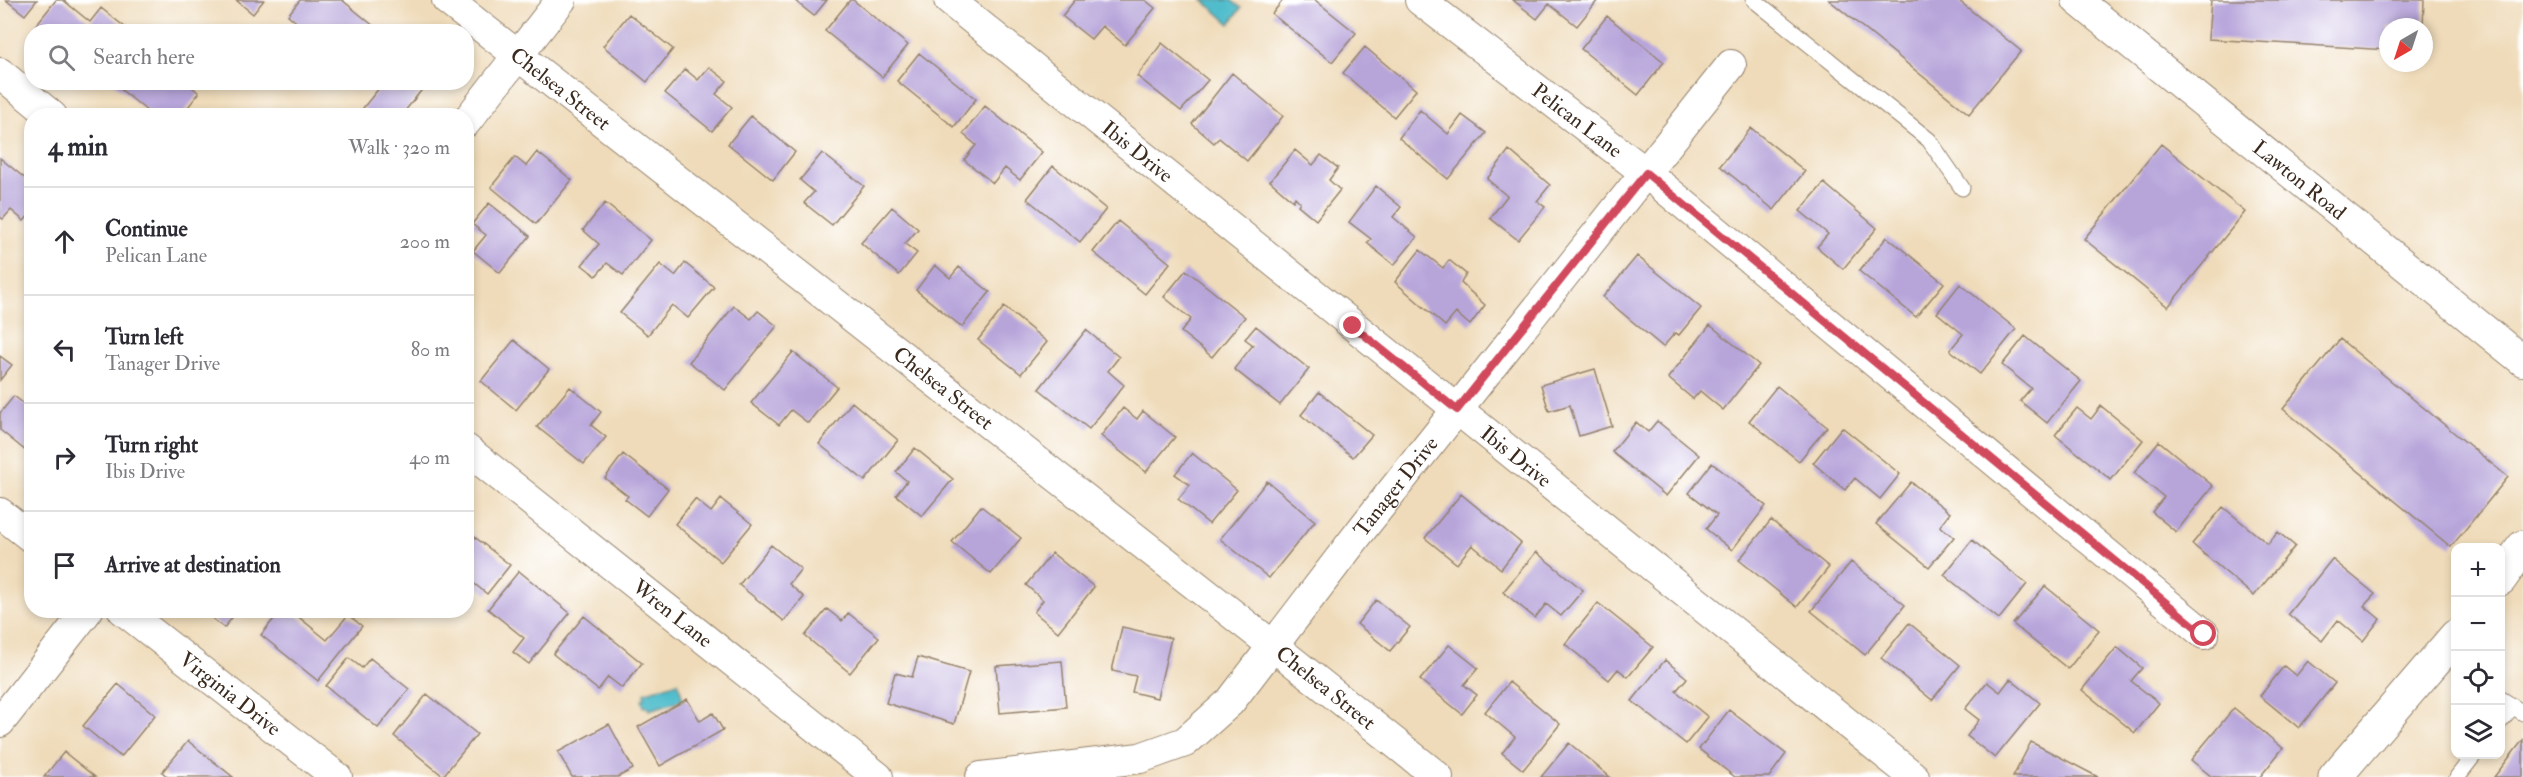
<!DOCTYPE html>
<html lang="en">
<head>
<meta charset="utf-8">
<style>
	body { margin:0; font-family:"IM FELL Double Pica",serif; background:#f2f2f3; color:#2b2b33 }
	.controls { position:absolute; right:18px; bottom:18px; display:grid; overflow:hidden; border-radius:12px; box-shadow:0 3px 9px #0003 }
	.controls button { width:54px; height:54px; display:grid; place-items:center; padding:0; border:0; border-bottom:2px solid #e1e1e2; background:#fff; color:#2b2b33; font:30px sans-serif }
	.compass { position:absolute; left:2379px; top:18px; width:54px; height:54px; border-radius:50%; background:#fff; box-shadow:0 3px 9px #0003; rotate:219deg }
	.stop { position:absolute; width:18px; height:18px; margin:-14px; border:4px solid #d1495b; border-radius:50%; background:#fff }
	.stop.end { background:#d1495b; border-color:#fff; box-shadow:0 2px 6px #0008 }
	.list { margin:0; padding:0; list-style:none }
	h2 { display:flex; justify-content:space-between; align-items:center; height:78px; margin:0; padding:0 24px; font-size:26px }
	h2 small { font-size:20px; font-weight:400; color:#7c7c81 }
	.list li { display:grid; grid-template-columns:39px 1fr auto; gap:18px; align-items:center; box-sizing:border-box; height:108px; padding:0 24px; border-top:2px solid #e1e1e2 }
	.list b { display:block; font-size:22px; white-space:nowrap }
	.list p { margin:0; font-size:20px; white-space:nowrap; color:#7c7c81 }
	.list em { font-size:20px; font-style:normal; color:#7c7c81 }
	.icon { flex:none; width:33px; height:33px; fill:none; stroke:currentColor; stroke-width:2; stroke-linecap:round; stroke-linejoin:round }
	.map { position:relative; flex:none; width:2523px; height:777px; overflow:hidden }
	.search { position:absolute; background:#fff; box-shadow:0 3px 9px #0003; left:24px; top:24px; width:450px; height:66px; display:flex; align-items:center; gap:15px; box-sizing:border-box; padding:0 21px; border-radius:24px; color:#7c7c81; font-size:22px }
	.panel { position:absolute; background:#fff; box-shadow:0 3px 9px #0003; left:24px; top:108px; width:450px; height:510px; border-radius:24px }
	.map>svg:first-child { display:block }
	.water { fill:#51bdcc; stroke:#467475; stroke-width:1.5 }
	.building { fill:#b7a5da }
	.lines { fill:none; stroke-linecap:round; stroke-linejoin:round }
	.service-casing { stroke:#95826c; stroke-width:17 }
	.minor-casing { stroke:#95826c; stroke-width:32 }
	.tertiary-casing { stroke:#95826c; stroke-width:35 }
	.path { stroke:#95826c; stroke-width:4; stroke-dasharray:4.5 4.5; stroke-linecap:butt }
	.service { stroke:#fff; stroke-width:15 }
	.minor { stroke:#fff; stroke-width:30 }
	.tertiary { stroke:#fff; stroke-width:33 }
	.route { stroke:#d1495b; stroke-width:8 }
	.labels { text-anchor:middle; stroke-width:4.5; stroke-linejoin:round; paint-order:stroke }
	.street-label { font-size:21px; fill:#3b2a1e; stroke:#fff }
</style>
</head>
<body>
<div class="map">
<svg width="2523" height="777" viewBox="0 0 2523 777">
	<rect width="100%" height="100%" fill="#fff"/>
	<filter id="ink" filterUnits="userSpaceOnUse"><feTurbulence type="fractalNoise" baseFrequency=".0167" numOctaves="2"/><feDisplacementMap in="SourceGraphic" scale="12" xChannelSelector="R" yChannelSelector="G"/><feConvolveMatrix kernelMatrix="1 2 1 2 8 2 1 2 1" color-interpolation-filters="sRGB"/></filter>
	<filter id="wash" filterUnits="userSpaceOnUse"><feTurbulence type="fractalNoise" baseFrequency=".008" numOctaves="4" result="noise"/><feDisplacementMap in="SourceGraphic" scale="24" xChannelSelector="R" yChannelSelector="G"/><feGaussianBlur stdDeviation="1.35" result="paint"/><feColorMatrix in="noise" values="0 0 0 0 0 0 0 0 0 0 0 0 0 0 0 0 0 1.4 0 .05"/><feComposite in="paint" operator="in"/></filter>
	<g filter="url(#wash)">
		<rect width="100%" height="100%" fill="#efdbba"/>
		<path class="water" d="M1203,0h28l10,8 -11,16z
			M678,682l5,18 -34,10 -1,-4 -4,1 -2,-8 3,-1 -1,-5z"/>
		<g id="blocks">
			<path class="building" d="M6,0h31l-12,15z
				M56,0h7l27,22 11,-14 30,24h-88l-7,-7z
				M236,0h28l-11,14z
				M300,0h42l39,32h-73l-20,-17z
				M794,0h33l-13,16z
				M850,0h3l55,45 -26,32 -57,-46z
				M1075,0h70l10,8 -30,37 -23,-19 -11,13 -29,-23z
				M1283,0h32l41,33 -24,29 -60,-48z
				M1513,0h85l-21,26 -28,-22 -12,15z
				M1829,0h129l63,51 -52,63z
				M2211,0h213l-1,27h-35v23l-180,-11z
				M629,14l44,35 -26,33 -44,-36z
				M1607,16l57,46 -26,33 -57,-46z
				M1162,43l46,37 -27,31 -44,-35z
				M1365,47l51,43 -22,27 -51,-44z
				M919,53l57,46 -22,28 -57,-46z
				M709,67l18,14 -11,13 16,13 -20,24 -47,-38 20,-24 13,11z
				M1232,73l51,43 -36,45 -28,-23 -5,5 -22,-19z
				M112,82h74l13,11 -18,23h-28z
				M384,82h44l-27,34h-29l-9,-8z
				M985,106l57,46 -22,28 -15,-12 -12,15 -29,-23 12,-15 -13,-11z
				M1420,110l28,24 14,-19 24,18 -38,46 -49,-41z
				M751,116l44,36 -22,28 -45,-36z
				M1751,128l54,43 -31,39 -54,-44z
				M2161,144l84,68 -77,95 -84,-68z
				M1295,150l18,15 8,-10 17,13 -9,12 11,10 -24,30 -18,-15 2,-3 -5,-5 -2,4 -23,-20z
				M1509,150l41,35 -13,16 8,6 -27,33 -28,-22 17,-22 -20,-17z
				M537,152l35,28 -36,44 -45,-37 24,-30 11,9z
				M822,153l42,33 -32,39 -28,-22 10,-11 -14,-12z
				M0,158l32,26v28l-8,9 -13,-11 -8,9 -3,-2z
				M1053,166l53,43 -26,33 -53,-43z
				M1824,183l53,45 -34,41 -26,-22 11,-13 -28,-23z
				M1376,186l25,21 -8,10 24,20 -23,28 -27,-22 4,-4 -22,-17z
				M489,203l41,33 -30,37 -27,-22 13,-16 -14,-11z
				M605,203l46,37 -28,35 -16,-12 -11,13 -14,-11 17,-21 -16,-14z
				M892,207l26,22 -13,15 12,9 -18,22 -38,-32z
				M1118,221l52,42 -25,31 -52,-42z
				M1887,237l57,46 -28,34 -57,-46z
				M1420,250l23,18 6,-8 17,14 -5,9 24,22 -15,20 -14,-12 -11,13 -50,-44z
				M1637,256l64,52 -22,27 -4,-2 -12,14 -60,-50z
				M685,263l29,24 -26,31 -16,-13 -24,30 -28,-22 40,-49 15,12z
				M935,265l15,13 9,-11 31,25 -28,35 -46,-37z
				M1186,270l59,47 -33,40 -31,-25 10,-13 -27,-22z
				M1960,284l56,45 -36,45 -30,-24 13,-16 -26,-21z
				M734,306l17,13 7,-8 19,15 -52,64 -36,-28z
				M1004,307l43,35 -26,32 -43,-34z
				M1710,325l49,40 -36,45 -23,-19 -7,8 -25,-21z
				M1256,326l53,43 -29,36 -46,-36 19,-24 -8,-6z
				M1086,330l33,27 -11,14 16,14 -35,44 -50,-40z
				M2025,336l56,45 -34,42 -27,-22 11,-13 -29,-23z
				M2340,339l168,138 -57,70 -168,-138z
				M514,340l35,29 -33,41 -35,-29z
				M793,352l44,35 -29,36 -17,-13 -12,15 -28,-22z
				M0,356l12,9 -12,15z
				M1595,369l17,57 -33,10 -9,-31 -21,6 -8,-26z
				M1777,386l50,41 -28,34 -50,-40z
				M570,387l31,25 -10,13 15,12 -22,27 -47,-37z
				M1319,392l53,43 -19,22 -52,-42z
				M14,396l18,14v46l-32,-26v-17z
				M852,402l46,38 -33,41 -46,-37z
				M2101,406l42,34 -32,40 -56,-45 22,-27 14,11z
				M1123,408l14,11 6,-8 32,26 -29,35 -45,-36z
				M1657,421l42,34 -33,41 -54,-44 24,-30 12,10z
				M1842,427l58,47 -20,25 -25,-21 -10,12 -32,-27z
				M2159,441l54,45 -37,46 -24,-20 12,-15 -30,-24z
				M915,448l38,31 -31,37 -26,-21 11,-14 -11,-9z
				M1192,453l45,37 -28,34 -31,-25 12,-14 -15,-11z
				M623,454l45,35 -21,27 -22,-17 3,-3 -23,-18z
				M1712,463l54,43 -34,44 -26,-21 11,-14 -28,-22z
				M1267,481l48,40 -46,57 -49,-39z
				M1911,482l39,31 -10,13 14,11 -25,30 -53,-43z
				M1461,494l60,49 -20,26 -29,-24 -15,19 -32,-26z
				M695,499l16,13 10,-13 31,25 -31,38 -46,-38z
				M981,506l40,32 -30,36 -39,-32z
				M2223,507l45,37 10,-12 17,14 -41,50 -62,-52z
				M1771,520l58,47 -32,40 -58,-47z
				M466,530l44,35 -23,29 -21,-17z
				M1972,540l55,44 -28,35 -55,-44z
				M771,545l30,24 -12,15 15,13 -20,24 -45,-36z
				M1536,552l47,38 -22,26 -15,-12 -11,14 -32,-26z
				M1052,553l42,34 -36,45 -24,-20 9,-12 -17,-15z
				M2332,559l43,35 -11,12 16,13 -17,22 -25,-21 -16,21 -34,-27z
				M1851,562l54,43 -40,50 -54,-44z
				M519,571l51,42 -41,51 -16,-12 11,-14 -36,-29z
				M2045,586l54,44 -31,39 -55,-45z
				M1376,600l34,27 -20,24 -33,-27z
				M1598,603l55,44 -25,30 -10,-8 -9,11 -44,-36z
				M827,609l15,12 6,-8 31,24 -29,36 -45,-37z
				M202,610h36l-14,18z
				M281,610h9l37,30 21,-25 14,11 -44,55 -57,-46z
				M584,616l58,47 -20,25 -14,-11 -10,13 -45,-36z
				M1909,623l51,42 -28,35 -51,-42z
				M1122,627l49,11 -14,60 -25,-6 4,-16 -24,-5z
				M1449,645l29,23 -14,17 13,10 -15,19 -42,-34z
				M2117,647l25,21 -11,13 28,22 -24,30 -53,-43z
				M918,657l51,15 -15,52 -68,-21 9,-30 17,4z
				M349,658l13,10 8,-10 39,31 -31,39 -52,-42z
				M1665,660l22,18 -11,13 32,26 -22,27 -54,-43z
				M1062,661l4,46 -66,6 -4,-47z
				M2308,661l27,22 -36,45 -39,-32 24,-30 12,10z
				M2010,679l30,24 -45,55 -28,-22 12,-16 -14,-11 22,-27 13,10z
				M1509,682l51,42 -37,46 -21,-17 13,-16 -30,-25z
				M118,684l37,31 -34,42 -38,-31z
				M427,694l50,40 -34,42 -49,-40z
				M687,699l13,22 13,-8 10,17 -63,36 -22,-39z
				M2234,708l49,40 -23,29h-48l-21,-17z
				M1729,710l57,44 -17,23h-34l-36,-28z
				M609,724l24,45 -15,8h-46l-14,-25z
				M2523,740v37h-29z
				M188,741l45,36h-65l-6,-5z
				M2031,742l67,35h-85z
				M1569,743l41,34h-69z
				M64,752l31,25h-51z"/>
		</g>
	</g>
	<g filter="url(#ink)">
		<use href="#blocks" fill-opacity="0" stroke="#95826c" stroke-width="1.5"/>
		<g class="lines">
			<g class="service-casing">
				<path id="service" d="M1754,0l175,140 33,48
					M2500,698l23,15
					M2500,722l12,-15
					M2457,777l18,-23"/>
			</g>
			<g class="minor-casing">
				<g id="minor">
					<path id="s1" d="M447,0l825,645 166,132"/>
					<path id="s2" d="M949,0l965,777"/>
					<path id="s3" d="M1420,0l226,173 558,461"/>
					<path id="s4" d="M2077,0l446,361"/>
					<path d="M0,73l52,43"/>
					<path d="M466,122l95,-122"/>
					<path id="s5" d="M466,449l412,328"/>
					<path d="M0,513l32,25"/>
					<path id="s6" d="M123,610l214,167"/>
					<path d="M0,722l88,-112"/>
					<path id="s7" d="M981,777l159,-19 45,-16 45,-40 136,-178 365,-459"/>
				</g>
			</g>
			<g class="tertiary-casing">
				<path id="tertiary" d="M2500,579l23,-32
					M2335,777l121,-141"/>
			</g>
			<path class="path" d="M2500,619l2,-2"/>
			<use href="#service" class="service"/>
			<use href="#minor" class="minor"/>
			<use href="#tertiary" class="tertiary"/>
		</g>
	</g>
	<g class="lines" filter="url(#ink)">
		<path class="route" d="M1353,326l104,84 189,-237 558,461"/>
	</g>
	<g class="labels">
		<g class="street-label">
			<text dy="7" stroke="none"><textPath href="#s1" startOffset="144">Chelsea Street</textPath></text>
			<text dy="7" stroke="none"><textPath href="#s3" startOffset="198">Pelican Lane</textPath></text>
			<text dy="7" stroke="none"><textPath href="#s2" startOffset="242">Ibis Drive</textPath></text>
			<text dy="7" stroke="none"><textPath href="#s4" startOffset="286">Lawton Road</textPath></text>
			<text dy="7" stroke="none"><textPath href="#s1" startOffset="630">Chelsea Street</textPath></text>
			<text dy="7" stroke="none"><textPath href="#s2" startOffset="728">Ibis Drive</textPath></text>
			<text dy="7" stroke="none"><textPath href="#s7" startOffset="540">Tanager Drive</textPath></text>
			<text dy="7" stroke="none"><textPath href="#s5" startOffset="264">Wren Lane</textPath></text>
			<text dy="7" stroke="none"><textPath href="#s1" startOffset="1116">Chelsea Street</textPath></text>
			<text dy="7" stroke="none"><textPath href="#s6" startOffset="136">Virginia Drive</textPath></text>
		</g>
	</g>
</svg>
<div class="controls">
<button>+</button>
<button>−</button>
<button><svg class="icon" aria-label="locate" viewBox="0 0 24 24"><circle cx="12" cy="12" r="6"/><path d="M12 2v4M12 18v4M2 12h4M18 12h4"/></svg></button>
<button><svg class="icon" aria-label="layers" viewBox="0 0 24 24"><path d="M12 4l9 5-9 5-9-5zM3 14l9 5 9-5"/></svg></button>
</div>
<svg class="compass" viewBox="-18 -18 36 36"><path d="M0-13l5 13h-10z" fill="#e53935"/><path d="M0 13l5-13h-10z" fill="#7c7c81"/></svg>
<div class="stop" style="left:2204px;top:634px"></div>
<div class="stop end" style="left:1353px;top:326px"></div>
<div class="search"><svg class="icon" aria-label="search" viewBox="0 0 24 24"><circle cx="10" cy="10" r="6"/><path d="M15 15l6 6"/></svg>Search here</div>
<section class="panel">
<h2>4 min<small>Walk · 320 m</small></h2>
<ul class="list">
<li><svg class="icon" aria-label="ahead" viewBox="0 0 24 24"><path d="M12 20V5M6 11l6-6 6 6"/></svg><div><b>Continue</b><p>Pelican Lane</p></div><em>200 m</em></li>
<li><svg class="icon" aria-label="left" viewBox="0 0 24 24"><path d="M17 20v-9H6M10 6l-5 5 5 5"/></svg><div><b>Turn left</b><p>Tanager Drive</p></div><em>80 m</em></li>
<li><svg class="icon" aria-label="right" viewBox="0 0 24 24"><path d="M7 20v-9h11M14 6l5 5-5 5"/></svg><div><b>Turn right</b><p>Ibis Drive</p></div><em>40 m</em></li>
<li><svg class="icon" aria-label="arrive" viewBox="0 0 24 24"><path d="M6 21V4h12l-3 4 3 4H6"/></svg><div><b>Arrive at destination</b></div></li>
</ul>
</section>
</div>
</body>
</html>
